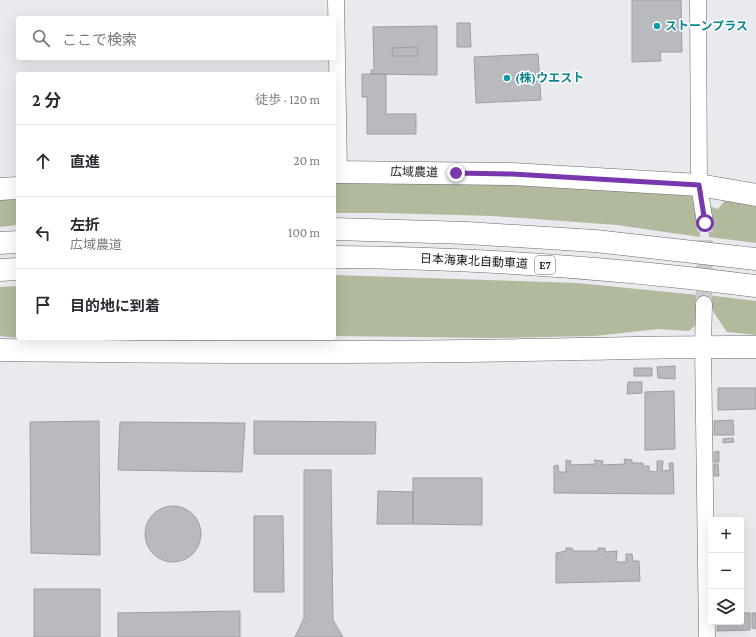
<!DOCTYPE html>
<html lang="ja">
<head>
<meta charset="utf-8">
<style>
	body { margin:0; font-family:"Crimson Pro","Noto Sans JP",serif; background:#f7f7f7; color:#2b2b33 }
	.controls { position:absolute; right:12px; bottom:12px; display:grid; overflow:hidden; border-radius:4px; box-shadow:0 4px 16px #0002 }
	.controls button { width:36px; height:36px; display:grid; place-items:center; padding:0; border:0; border-bottom:1px solid #e1e1e2; background:#fff; color:#2b2b33; font:20px sans-serif }
	.stop { position:absolute; width:12px; height:12px; margin:-9px; border:3px solid #7837ac; border-radius:50%; background:#fff }
	.stop.end { background:#7837ac; border-color:#fff; box-shadow:0 1px 4px #0008 }
	.list { margin:0; padding:0; list-style:none }
	h2 { display:flex; justify-content:space-between; align-items:center; height:52px; margin:0; padding:0 16px; font-size:17px }
	h2 small { font-size:13px; font-weight:400; color:#7c7c81 }
	.list li { display:grid; grid-template-columns:26px 1fr auto; gap:12px; align-items:center; box-sizing:border-box; height:72px; padding:0 16px; border-top:1px solid #e1e1e2 }
	.list b { display:block; font-size:15px; white-space:nowrap }
	.list p { margin:0; font-size:13px; white-space:nowrap; color:#7c7c81 }
	.list em { font-size:13px; font-style:normal; color:#7c7c81 }
	.icon { flex:none; width:22px; height:22px; fill:none; stroke:currentColor; stroke-width:2; stroke-linecap:round; stroke-linejoin:round }
	.map { position:relative; flex:none; width:756px; height:637px; overflow:hidden }
	.search { position:absolute; background:#fff; box-shadow:0 4px 16px #0002; left:16px; top:16px; width:320px; height:44px; display:flex; align-items:center; gap:10px; box-sizing:border-box; padding:0 14px; border-radius:4px; color:#7c7c81; font-size:15px }
	.panel { position:absolute; background:#fff; box-shadow:0 4px 16px #0002; left:16px; top:72px; width:320px; height:268px; border-radius:4px }
	.map>svg:first-child { display:block }
	.forest { fill:#b2ba9d }
	.building { fill:#b8babe; stroke:#9e9fa3 }
	.lines { fill:none; stroke-linecap:round; stroke-linejoin:round }
	.street-tunnel { stroke:#c9cace; stroke-width:16; stroke-dasharray:16 8; stroke-linecap:butt }
	.street-casing { stroke:#68696d; stroke-width:17 }
	.secondary-casing { stroke:#68696d; stroke-width:23 }
	.highway-casing { stroke:#68696d; stroke-width:23 }
	.street { stroke:#fff; stroke-width:16 }
	.secondary { stroke:#fff; stroke-width:22 }
	.highway { stroke:#fff; stroke-width:22 }
	.route { stroke:#7837ac; stroke-width:5 }
	.culture-dot { fill:#0f9aa8; stroke:#fff; stroke-width:1.5 }
	.labels { text-anchor:middle; stroke-width:3; stroke-linejoin:round; paint-order:stroke }
	.shield { fill:#fff; stroke:#5d5d5f; stroke-width:1 }
	.shield-label { font-size:11px; font-weight:bold; fill:#18181a }
	.culture-label { font-size:12px; font-weight:bold; fill:#0d838f; stroke:#fff; text-anchor:start }
	.street-label { font-size:12px; fill:#18181a; stroke:#fff }
</style>
</head>
<body>
<div class="map">
<svg width="756" height="637" viewBox="0 0 756 637">
	<rect width="100%" height="100%" fill="#e8eaee"/>
	<path class="forest" d="M456,175l238,20 6,14v28l-83,-12 -124,-9 -110,-3h-49v-36z
		M18,193v32l-18,2v-33z
		M730,194l26,11v38l-47,-6 -3,-32 12,4z
		M334,275l243,8 121,12v7l-2,23 -7,6 -31,-2 -63,7 -97,2 -164,-2z
		M18,286v52l-18,-2v-49z
		M707,295l49,6v34l-29,-3 -13,-19z"/>
	<path class="building" d="M632,0h49l1,52h-22l1,9 -29,1z
		M457,23h13l1,24h-14z
		M437,26v49l-66,-1v-4h3l-1,-43z
		M417,47l1,9h-25l-1,-8z
		M538,54l3,46 -65,3 -2,-46z
		M362,74h24v40h30v20h-49v-37h-5z
		M675,366v13l-17,-1 -1,-11z
		M634,368h18v8h-18z
		M628,382h14v11l-15,1z
		M718,388h38v21l-38,1z
		M674,391l1,58 -30,1v-58z
		M733,420l1,15h-20v-14z
		M99,421l1,134 -69,-2 -1,-131z
		M254,421l122,1 -1,32h-121z
		M120,422l125,1 -3,49 -124,-2z
		M733,438l1,4 -11,1v-4z
		M719,451v11h-5v-10z
		M624,459l8,1v3h11v3h6v5l8,1v-11h6l-1,10 8,-1 -1,-7h4l1,31 -120,-1v-27l4,-1 1,7h7v-12l5,1 -1,4 26,-1 -2,-4 9,1 -1,4 23,-1z
		M714,464h4l1,12h-5z
		M304,470h27l2,150 10,17h-48l9,-19z
		M413,478h69v47l-69,-1z
		M378,491l35,1v32h-36z
		M145 534a28 28 0 1 1 56 0a28 28 0 1 1-56 0Z
		M254,516h29l1,76h-30z
		M566,548h6l1,3h25v-3h7v4l12,-1 -1,11h10v-8h6l1,7h6l1,20 -84,2v-30l10,-2z
		M34,589h66v48h-66z
		M240,611v26h-122v-24z
		M741,613h9v17l-33,1 1,-9h23z
		M752,613h4v16l-4,-1z"/>
	<g class="lines">
		<path class="street-tunnel" d="M704,304l1,-81"/>
		<g class="street-casing">
			<path id="street" d="M336,0l3,171
				M698,0l1,185 6,38
				M704,304l-1,43 4,290"/>
		</g>
		<g class="secondary-casing">
			<path id="secondary" d="M334,172l178,2 187,11 57,10
				M0,189l18,-1
				M0,350c156,2 312,3 467,1 97,-1 193,-5 289,-4"/>
		</g>
		<g class="highway-casing">
			<path id="highway" d="M334,229l133,4 128,8 161,18
				M0,243l18,-1
				M334,257c141,1 282,11 422,29
				M0,270l18,-1"/>
		</g>
		<use href="#street" class="street"/>
		<use href="#secondary" class="secondary"/>
		<use href="#highway" class="highway"/>
	</g>
	<g class="lines">
		<path class="route" d="M456,173l56,1 187,11 6,38"/>
	</g>
	<g class="culture-dot">
		<circle cx="657" cy="26" r="4"/>
		<circle cx="507" cy="78" r="4"/>
	</g>
	<g class="labels">
		<rect class="shield" x="535" y="256" width="20" height="18" rx="3"/>
		<g class="shield-label">
			<text x="545" y="269">E7</text>
		</g>
		<g class="culture-label">
			<text x="665" y="30">ストーンプラス</text>
			<text x="515" y="82">(株)ウエスト</text>
		</g>
		<g class="street-label">
			<text transform="translate(414 172) rotate(1)" y="4">広域農道</text>
			<text transform="translate(474 261) rotate(3)" y="4">日本海東北自動車道</text>
		</g>
	</g>
</svg>
<div class="controls">
<button>+</button>
<button>−</button>
<button><svg class="icon" aria-label="layers" viewBox="0 0 24 24"><path d="M12 4l9 5-9 5-9-5zM3 14l9 5 9-5"/></svg></button>
</div>
<div class="stop" style="left:705px;top:223px"></div>
<div class="stop end" style="left:456px;top:173px"></div>
<div class="search"><svg class="icon" aria-label="search" viewBox="0 0 24 24"><circle cx="10" cy="10" r="6"/><path d="M15 15l6 6"/></svg>ここで検索</div>
<section class="panel">
<h2>2 分<small>徒歩 · 120 m</small></h2>
<ul class="list">
<li><svg class="icon" aria-label="ahead" viewBox="0 0 24 24"><path d="M12 20V5M6 11l6-6 6 6"/></svg><div><b>直進</b></div><em>20 m</em></li>
<li><svg class="icon" aria-label="left" viewBox="0 0 24 24"><path d="M17 20v-9H6M10 6l-5 5 5 5"/></svg><div><b>左折</b><p>広域農道</p></div><em>100 m</em></li>
<li><svg class="icon" aria-label="arrive" viewBox="0 0 24 24"><path d="M6 21V4h12l-3 4 3 4H6"/></svg><div><b>目的地に到着</b></div></li>
</ul>
</section>
</div>
</body>
</html>
